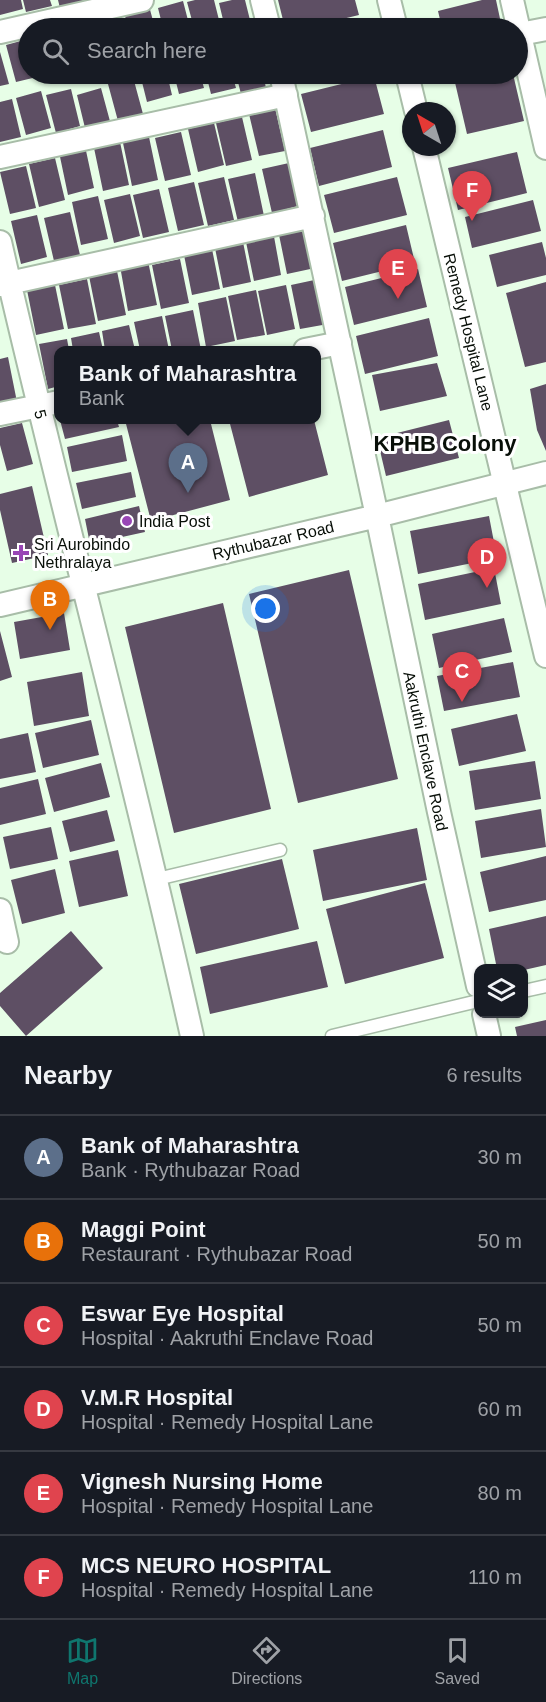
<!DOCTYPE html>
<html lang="en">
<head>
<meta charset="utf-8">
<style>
	body { margin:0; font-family:Arial,sans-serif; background:#242831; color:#f1f3f6 }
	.controls { position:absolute; right:18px; bottom:18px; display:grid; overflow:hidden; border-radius:12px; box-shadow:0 2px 4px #0004 }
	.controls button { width:54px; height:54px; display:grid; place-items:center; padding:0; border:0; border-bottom:2px solid #363941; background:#171b24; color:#f1f3f6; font:30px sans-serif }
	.compass { position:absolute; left:402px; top:102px; width:54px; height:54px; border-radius:50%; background:#171b24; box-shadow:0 2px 4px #0004; rotate:321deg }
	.you { position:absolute; left:266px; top:609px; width:21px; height:21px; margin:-15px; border:4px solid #fff; border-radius:50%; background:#1a73e8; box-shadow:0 0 0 9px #1a73e833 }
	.badge { display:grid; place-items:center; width:39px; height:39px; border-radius:50%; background:#0f766e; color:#fff; font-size:20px; font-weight:700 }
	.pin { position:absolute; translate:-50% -50px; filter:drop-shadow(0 2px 3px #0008) }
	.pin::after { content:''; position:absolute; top:32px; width:21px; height:18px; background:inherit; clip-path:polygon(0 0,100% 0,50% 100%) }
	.popup { position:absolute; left:54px; top:346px; width:267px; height:78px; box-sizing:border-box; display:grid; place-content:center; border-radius:12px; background:#171b24; filter:drop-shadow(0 2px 4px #0005); font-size:20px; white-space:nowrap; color:#9ea1a6 }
	.popup b { font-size:22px; color:#f1f3f6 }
	.popup::after { content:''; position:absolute; left:50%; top:100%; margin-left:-12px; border:12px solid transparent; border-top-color:#171b24 }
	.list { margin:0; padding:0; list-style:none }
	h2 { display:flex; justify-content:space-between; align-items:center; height:78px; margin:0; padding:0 24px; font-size:26px }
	h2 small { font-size:20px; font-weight:400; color:#9ea1a6 }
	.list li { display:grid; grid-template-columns:39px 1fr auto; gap:18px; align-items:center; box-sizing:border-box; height:84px; padding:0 24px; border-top:2px solid #363941 }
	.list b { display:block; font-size:22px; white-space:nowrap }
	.list p { margin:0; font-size:20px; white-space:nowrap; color:#9ea1a6 }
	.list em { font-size:20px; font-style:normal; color:#9ea1a6 }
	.icon { flex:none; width:33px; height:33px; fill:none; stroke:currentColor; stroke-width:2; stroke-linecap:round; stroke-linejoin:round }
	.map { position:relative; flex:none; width:546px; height:1036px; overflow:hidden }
	.search { position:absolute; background:#171b24; box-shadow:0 2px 4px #0004; left:18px; right:18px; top:18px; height:66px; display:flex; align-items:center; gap:15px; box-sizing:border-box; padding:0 21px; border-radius:33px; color:#9ea1a6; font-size:22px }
	.sheet { height:582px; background:#171b24 }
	nav { display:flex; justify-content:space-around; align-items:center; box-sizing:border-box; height:84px; border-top:2px solid #363941; background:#171b24; font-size:16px; color:#9ea1a6 }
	nav a { display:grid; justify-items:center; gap:3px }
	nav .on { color:#0f766e }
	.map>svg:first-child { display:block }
	.building { fill:#5e4f64 }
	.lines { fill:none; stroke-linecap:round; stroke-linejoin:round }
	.lane-casing { stroke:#a8bda8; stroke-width:15 }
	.street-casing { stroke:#a8bda8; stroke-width:26 }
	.lane { stroke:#fff; stroke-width:12 }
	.street { stroke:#fff; stroke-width:22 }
	.poi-dot { fill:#9946b5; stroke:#fff; stroke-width:2 }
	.labels { text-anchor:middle; stroke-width:6; stroke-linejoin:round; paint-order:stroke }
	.street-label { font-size:16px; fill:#080f08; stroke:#fff }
	.poi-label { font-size:16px; fill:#080f08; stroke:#fff; text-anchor:start }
	.district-label { font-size:22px; font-weight:bold; fill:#080f08; stroke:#fff }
</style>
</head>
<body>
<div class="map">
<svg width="546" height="1036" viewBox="0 0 546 1036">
	<rect width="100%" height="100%" fill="#e7fee7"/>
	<path class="building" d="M0,0h21l2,9 -23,6z
		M23,0h27l2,6 -26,6z
		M58,0h26l1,6 -24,6z
		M195,0h19l7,28h-27l-7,-26z
		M232,0h13l7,28h-27l-6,-25z
		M278,0h77l4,15 -54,13h-20z
		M482,0h14l6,28h-60l-4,-17z
		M183,1l7,27h-27l-5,-20z
		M149,6l6,22h-27l-4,-16z
		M121,16l4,12h-27l-1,-5z
		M28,39v35h12l1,2 -25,6 -10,-37z
		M0,52l9,32 -9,2z
		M140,74h27l5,21 -25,7z
		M174,74h26l4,14 -25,6z
		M206,74h26l4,14 -25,6z
		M236,74h27l3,14 -25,6z
		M291,74h28l-26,7z
		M453,74h60l11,47 -57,13z
		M374,76l10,38 -73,18 -10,-38z
		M133,77l10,37 -25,7 -10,-37z
		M101,88l10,37 -25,7 -9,-37z
		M71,89l9,37 -24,7 -10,-38z
		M41,91l10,37 -25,7 -10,-37z
		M12,99l9,38 -21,5v-40z
		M275,108l10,43 -26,5 -10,-42z
		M242,117l10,43 -26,6 -10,-43z
		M214,123l10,42 -26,7 -10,-43z
		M383,130l9,37 -73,19 -9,-38z
		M181,132l10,43 -26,6 -10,-43z
		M149,137l9,43 -26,6 -9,-43z
		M120,142l9,43 -26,6 -9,-43z
		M85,146l9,42 -26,7 -9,-43z
		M517,152l10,41 -69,17 -10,-42z
		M55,158l10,42 -26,7 -10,-43z
		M289,163l9,43 -26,7 -10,-44z
		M26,166l10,42 -26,6 -10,-42z
		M255,173l9,43 -26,6 -10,-43z
		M224,177l10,43 -26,6 -10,-43z
		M397,177l10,38 -73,18 -10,-38z
		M194,182l10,43 -26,6 -10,-43z
		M159,189l10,43 -26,6 -10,-43z
		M130,194l10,42 -26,7 -10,-43z
		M98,196l10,43 -27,6 -9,-43z
		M533,200l8,31 -69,17 -7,-31z
		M70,212l10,43 -26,6 -10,-43z
		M37,215l10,42 -26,7 -10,-43z
		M306,224l9,44 -28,6 -9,-44z
		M406,225l9,38 -73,18 -9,-38z
		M273,231l8,44 -27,6 -9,-44z
		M242,237l9,45 -28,6 -9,-45z
		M542,242l4,16v17l-49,12 -8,-32z
		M211,244l9,45 -28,6 -9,-45z
		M180,259l9,44 -28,6 -9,-44z
		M148,261l9,44 -29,6 -8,-45z
		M418,269l9,38 -73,18 -9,-38z
		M117,271l9,44 -28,6 -9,-45z
		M87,279l9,45 -28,5 -9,-44z
		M319,279l9,45 -28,5 -9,-44z
		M546,282v80l-21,5 -19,-74z
		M55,285l9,44 -28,6 -9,-45z
		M286,285l9,44 -28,6 -9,-44z
		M256,290l9,45 -28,5 -9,-44z
		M226,297l9,44 -29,6 -8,-44z
		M193,310l8,40h-29l-7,-34z
		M162,316l7,34h-29l-6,-28z
		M429,318l9,38 -73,18 -9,-38z
		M129,325l6,25h-30l-3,-19z
		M99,332l4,18h-30l-2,-12z
		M67,339l2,11h-10v36l-11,3 -9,-45z
		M8,357l9,45 -17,3v-46z
		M437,363l10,33 -67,15 -8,-36z
		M546,384v67l-9,-21 -7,-41z
		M60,420h57l2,7 -54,12z
		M125,420h85l20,80 -79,21z
		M229,420h85l14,55 -79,22z
		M449,420l10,38 -73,18 -9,-38z
		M22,423l11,41 -26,7 -7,-26v-17z
		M122,435l5,26 -55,11 -5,-25z
		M131,472l5,25 -54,12 -6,-26z
		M32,486l16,69 -36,8 -12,-53v-16z
		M139,506l6,26 -55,12 -5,-25z
		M489,516l8,42 -79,16 -8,-43z
		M494,568l7,36 -76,16 -7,-36z
		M349,570l49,209 -100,24 -49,-209z
		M223,603l48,206 -97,24 -49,-206z
		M64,613l6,37 -50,9 -6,-37z
		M504,618l8,34 -73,16 -7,-34z
		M0,631l12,46 -12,4z
		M513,662l7,35 -76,14 -7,-35z
		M82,672l7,44 -55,10 -7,-44z
		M517,714l9,37 -67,15 -8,-37z
		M91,720l8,35 -56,13 -8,-35z
		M28,733l8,39 -36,7v-40z
		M535,761l6,38 -66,11 -6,-39z
		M101,763l9,34 -56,15 -9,-34z
		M38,779l8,35 -46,11v-37z
		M541,809l5,38 -65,11 -6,-37z
		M107,810l8,31 -45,11 -8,-31z
		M51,827l7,32 -48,10 -7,-32z
		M417,828l10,52 -104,21 -10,-51z
		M118,850l10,46 -49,11 -10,-46z
		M546,856v44l-57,12 -9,-40z
		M282,859l17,70 -103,25 -17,-70z
		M55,869l10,44 -43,11 -11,-44z
		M425,883l19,75 -99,26 -19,-75z
		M546,916v49l-22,5v-1h-27l-8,-40z
		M71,931l32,37 -77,68 -26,-30v-13z
		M317,941l11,46 -118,27 -10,-47z
		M546,1020v16h-29l-2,-9z"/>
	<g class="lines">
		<g class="lane-casing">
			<path id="lane" d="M157,879l123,-29
				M524,991l22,-5
				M332,1036l146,-35"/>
		</g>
		<g class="street-casing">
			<path id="street" d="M262,0l7,28
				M389,0l7,28
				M512,0l34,148
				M0,32l142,-32
				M520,34l26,-5
				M281,74l96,442 62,296 39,174
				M407,74l9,37
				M424,147l122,509
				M0,157l286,-62
				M0,242c61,266 133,528 192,794
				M0,285l313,-69
				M305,350l35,-7
				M0,414l59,-12
				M0,605l377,-89 169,-43
				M0,910l7,32
				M484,1014l5,22"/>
		</g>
		<use href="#lane" class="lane"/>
		<use href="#street" class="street"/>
	</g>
	<g class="poi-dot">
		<circle cx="127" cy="521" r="6"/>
		<path d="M18 544h6v6h6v6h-6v6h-6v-6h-6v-6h6z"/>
	</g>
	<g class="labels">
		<g class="street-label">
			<text transform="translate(469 332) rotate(76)" y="6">Remedy Hospital Lane</text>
			<text transform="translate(41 414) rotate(76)" y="6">5</text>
			<text transform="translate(273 540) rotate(-13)" y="6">Rythubazar Road</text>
			<text transform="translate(426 751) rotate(78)" y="6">Aakruthi Enclave Road</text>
		</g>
		<g class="poi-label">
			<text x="139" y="527">India Post</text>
			<text x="34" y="550">Sri Aurobindo<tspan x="34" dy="18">Nethralaya</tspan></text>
		</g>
		<g class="district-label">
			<text x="445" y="451">KPHB Colony</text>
		</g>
	</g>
</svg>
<div class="controls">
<button><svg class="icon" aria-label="layers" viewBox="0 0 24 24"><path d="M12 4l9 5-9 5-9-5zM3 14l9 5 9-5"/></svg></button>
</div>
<svg class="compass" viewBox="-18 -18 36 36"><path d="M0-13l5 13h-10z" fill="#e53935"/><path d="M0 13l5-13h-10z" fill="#9ea1a6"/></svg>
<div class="you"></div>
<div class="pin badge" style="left:188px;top:493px;background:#5c6f8a">A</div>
<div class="popup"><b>Bank of Maharashtra</b>Bank</div>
<div class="pin badge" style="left:50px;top:630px;background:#e8710a">B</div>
<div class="pin badge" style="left:462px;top:702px;background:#e0444e">C</div>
<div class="pin badge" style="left:487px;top:588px;background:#e0444e">D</div>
<div class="pin badge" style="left:398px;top:299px;background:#e0444e">E</div>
<div class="pin badge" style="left:472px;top:221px;background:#e0444e">F</div>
<div class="search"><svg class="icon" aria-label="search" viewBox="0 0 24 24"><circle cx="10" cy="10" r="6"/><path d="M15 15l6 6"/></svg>Search here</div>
</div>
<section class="sheet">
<h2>Nearby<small>6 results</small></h2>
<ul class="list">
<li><span class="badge" style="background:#5c6f8a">A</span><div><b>Bank of Maharashtra</b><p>Bank · Rythubazar Road</p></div><em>30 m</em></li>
<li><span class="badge" style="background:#e8710a">B</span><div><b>Maggi Point</b><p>Restaurant · Rythubazar Road</p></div><em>50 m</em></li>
<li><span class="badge" style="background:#e0444e">C</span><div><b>Eswar Eye Hospital</b><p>Hospital · Aakruthi Enclave Road</p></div><em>50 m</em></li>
<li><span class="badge" style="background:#e0444e">D</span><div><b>V.M.R Hospital</b><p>Hospital · Remedy Hospital Lane</p></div><em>60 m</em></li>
<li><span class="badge" style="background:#e0444e">E</span><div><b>Vignesh Nursing Home</b><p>Hospital · Remedy Hospital Lane</p></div><em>80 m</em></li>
<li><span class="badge" style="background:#e0444e">F</span><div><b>MCS NEURO HOSPITAL</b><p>Hospital · Remedy Hospital Lane</p></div><em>110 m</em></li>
</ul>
</section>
<nav>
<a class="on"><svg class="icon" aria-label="map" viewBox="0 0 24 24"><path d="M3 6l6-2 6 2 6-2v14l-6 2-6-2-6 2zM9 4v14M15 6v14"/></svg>Map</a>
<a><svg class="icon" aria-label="directions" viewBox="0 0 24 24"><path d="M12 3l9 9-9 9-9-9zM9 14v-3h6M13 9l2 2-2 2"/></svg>Directions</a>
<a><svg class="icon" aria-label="saved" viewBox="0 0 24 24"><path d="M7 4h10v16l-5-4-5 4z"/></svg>Saved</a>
</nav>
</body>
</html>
